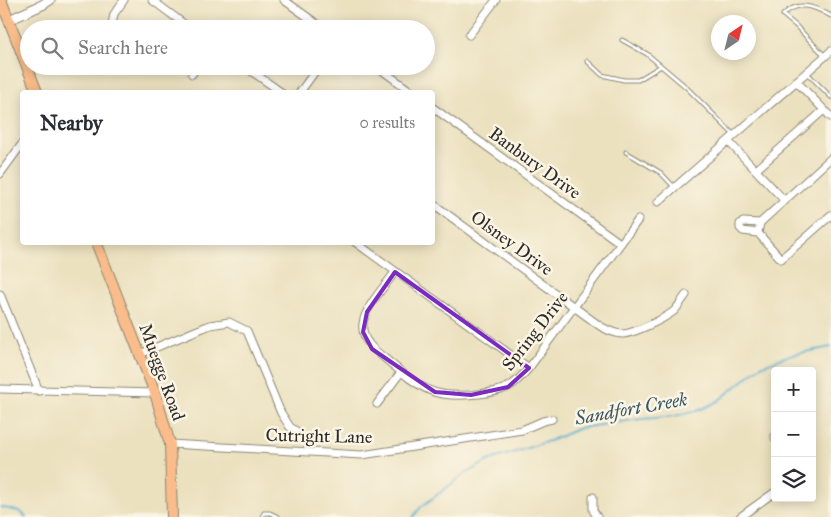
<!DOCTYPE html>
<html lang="en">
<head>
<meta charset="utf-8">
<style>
	body { margin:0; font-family:"IM FELL Great Primer",serif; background:#f7f7f7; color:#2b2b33 }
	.controls { position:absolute; right:15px; bottom:15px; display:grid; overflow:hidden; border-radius:5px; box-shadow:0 2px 12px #0003 }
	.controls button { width:45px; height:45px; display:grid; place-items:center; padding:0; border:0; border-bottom:1px solid #e1e1e2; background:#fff; color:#2b2b33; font:25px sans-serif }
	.compass { position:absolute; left:711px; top:15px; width:45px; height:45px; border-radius:50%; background:#fff; box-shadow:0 2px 12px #0003; rotate:35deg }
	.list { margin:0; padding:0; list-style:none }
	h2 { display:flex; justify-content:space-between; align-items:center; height:65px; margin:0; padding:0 20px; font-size:21px }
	h2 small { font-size:16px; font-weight:400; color:#7c7c81 }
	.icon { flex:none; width:28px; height:28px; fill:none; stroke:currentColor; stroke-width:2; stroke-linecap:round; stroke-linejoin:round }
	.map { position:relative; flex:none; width:831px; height:517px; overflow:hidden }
	.search { position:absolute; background:#fff; box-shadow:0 2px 12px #0003; left:20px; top:20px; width:415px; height:55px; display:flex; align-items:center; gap:12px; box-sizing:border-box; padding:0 18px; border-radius:28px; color:#7c7c81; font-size:19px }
	.panel { position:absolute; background:#fff; box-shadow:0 2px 12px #0003; left:20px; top:90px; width:415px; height:155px; border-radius:5px }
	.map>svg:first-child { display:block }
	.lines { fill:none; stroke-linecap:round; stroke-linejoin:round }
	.stream { stroke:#4faacd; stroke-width:2 }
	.service-casing { stroke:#8b8675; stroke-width:5 }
	.minor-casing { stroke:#8b8675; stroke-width:9 }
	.tertiary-casing { stroke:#8b8675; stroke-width:11 }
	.primary-casing { stroke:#8b8675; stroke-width:12 }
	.service { stroke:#fff; stroke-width:3 }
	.minor { stroke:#fff; stroke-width:7 }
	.tertiary { stroke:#fff; stroke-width:9 }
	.primary { stroke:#f9bc8a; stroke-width:10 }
	.marked { fill:none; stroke:#7b2cbf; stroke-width:4; stroke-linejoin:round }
	.labels { text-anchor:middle; stroke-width:5; stroke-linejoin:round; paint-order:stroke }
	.street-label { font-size:18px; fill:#2b2b2b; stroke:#fcf5e5 }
	.water-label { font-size:19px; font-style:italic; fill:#385764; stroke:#fcf5e5 }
</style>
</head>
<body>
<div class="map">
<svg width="831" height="517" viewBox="0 0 831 517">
	<rect width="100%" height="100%" fill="#fcf5e5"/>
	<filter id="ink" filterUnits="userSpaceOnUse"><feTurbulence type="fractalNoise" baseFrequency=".02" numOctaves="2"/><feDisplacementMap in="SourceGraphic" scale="10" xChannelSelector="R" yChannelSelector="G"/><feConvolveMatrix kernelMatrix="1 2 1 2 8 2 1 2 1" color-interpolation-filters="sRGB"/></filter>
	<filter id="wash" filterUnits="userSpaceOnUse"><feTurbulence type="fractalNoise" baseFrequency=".0096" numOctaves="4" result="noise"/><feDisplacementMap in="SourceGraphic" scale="20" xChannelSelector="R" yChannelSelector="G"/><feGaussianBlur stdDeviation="1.12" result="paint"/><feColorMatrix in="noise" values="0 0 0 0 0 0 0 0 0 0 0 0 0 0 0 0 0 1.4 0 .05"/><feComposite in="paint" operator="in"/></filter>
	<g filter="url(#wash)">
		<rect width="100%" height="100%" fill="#ebe1bf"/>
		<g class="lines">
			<path class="stream" d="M0,507l21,5 5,5
				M413,517l8,-10 45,-34 24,-13 62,-20 28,-12 53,-8 42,-4 25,-6 18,-9 43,-35 29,-11 41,-8"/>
		</g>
	</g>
	<g filter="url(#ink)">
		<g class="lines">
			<g class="service-casing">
				<path id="service" d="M622,40l25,14 39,33 48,48
					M825,56l-30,-31 -12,-10c14,-15 31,-9 48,1
					M587,61l15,14 22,5h14l23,-14
					M807,73l24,24
					M626,152l35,21 13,14
					M262,517l2,-4h6l8,4"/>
			</g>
			<g class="minor-casing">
				<path id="minor" d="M152,0l39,29
					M284,0l40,29
					M111,29l3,-15 10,-14
					M469,35l27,-35
					M244,66l37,26
					M376,66l36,26
					M192,74l5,-8
					M796,81l35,36
					M300,92l19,-26
					M432,107l188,136
					M728,141l57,60
					M831,158l-71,65 -2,10 23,26 50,-44
					M756,170l68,-60
					M0,174l22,-30
					M658,202l173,-151
					M432,203l168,123c7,4 15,8 23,8 12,-1 41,-15 51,-23 4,-4 8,-11 12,-16
					M758,233l-15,-2 -3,-3v-4l3,-2 17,1
					M355,242l174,126
					M395,272c-9,13 -31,36 -32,52 -2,17 12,27 24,36 14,12 30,26 47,32 18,6 60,3 76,-6 8,-5 13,-11 19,-18l109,-148
					M0,294l39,97
					M140,354l70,-29 19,-3 18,9 34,82 9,14 9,6
					M0,389l155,4
					M377,404l24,-32
					M775,436v2
					M170,444l192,11 160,-25 21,-9 9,-2
					M593,497v13l4,7
					M740,517l35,-25"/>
			</g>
			<g class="tertiary-casing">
				<path id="tertiary" d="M9,20l33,-15 8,-5"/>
			</g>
			<g class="primary-casing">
				<path id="primary" d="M1,0l36,92
					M96,242l59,151 15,51 2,73"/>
			</g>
			<use href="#service" class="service"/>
			<use href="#minor" class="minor"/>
			<use href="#tertiary" class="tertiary"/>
			<use href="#primary" class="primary"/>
		</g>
	</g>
	<path class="marked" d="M395,272l134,96 -21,19 -37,8 -36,-3 -63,-43 -9,-17 4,-20z"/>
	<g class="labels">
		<g class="street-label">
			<text transform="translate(535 163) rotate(36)" y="6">Banbury Drive</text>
			<text transform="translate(512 243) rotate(36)" y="6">Olsney Drive</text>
			<text transform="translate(535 331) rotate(-52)" y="6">Spring Drive</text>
			<text transform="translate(162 372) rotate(70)" y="6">Muegge Road</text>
			<text transform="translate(319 436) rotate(1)" y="6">Cutright Lane</text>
		</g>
		<g class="water-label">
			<text transform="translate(631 408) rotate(-10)" y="7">Sandfort Creek</text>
		</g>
	</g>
</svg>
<div class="controls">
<button>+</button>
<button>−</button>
<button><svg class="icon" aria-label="layers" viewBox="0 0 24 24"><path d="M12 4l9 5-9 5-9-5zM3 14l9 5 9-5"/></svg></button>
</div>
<svg class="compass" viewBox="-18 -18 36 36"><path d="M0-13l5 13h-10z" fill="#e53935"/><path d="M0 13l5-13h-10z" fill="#7c7c81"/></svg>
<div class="search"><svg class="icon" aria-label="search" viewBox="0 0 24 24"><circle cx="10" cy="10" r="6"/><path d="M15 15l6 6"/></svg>Search here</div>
<section class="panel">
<h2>Nearby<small>0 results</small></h2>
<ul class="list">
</ul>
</section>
</div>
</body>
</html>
